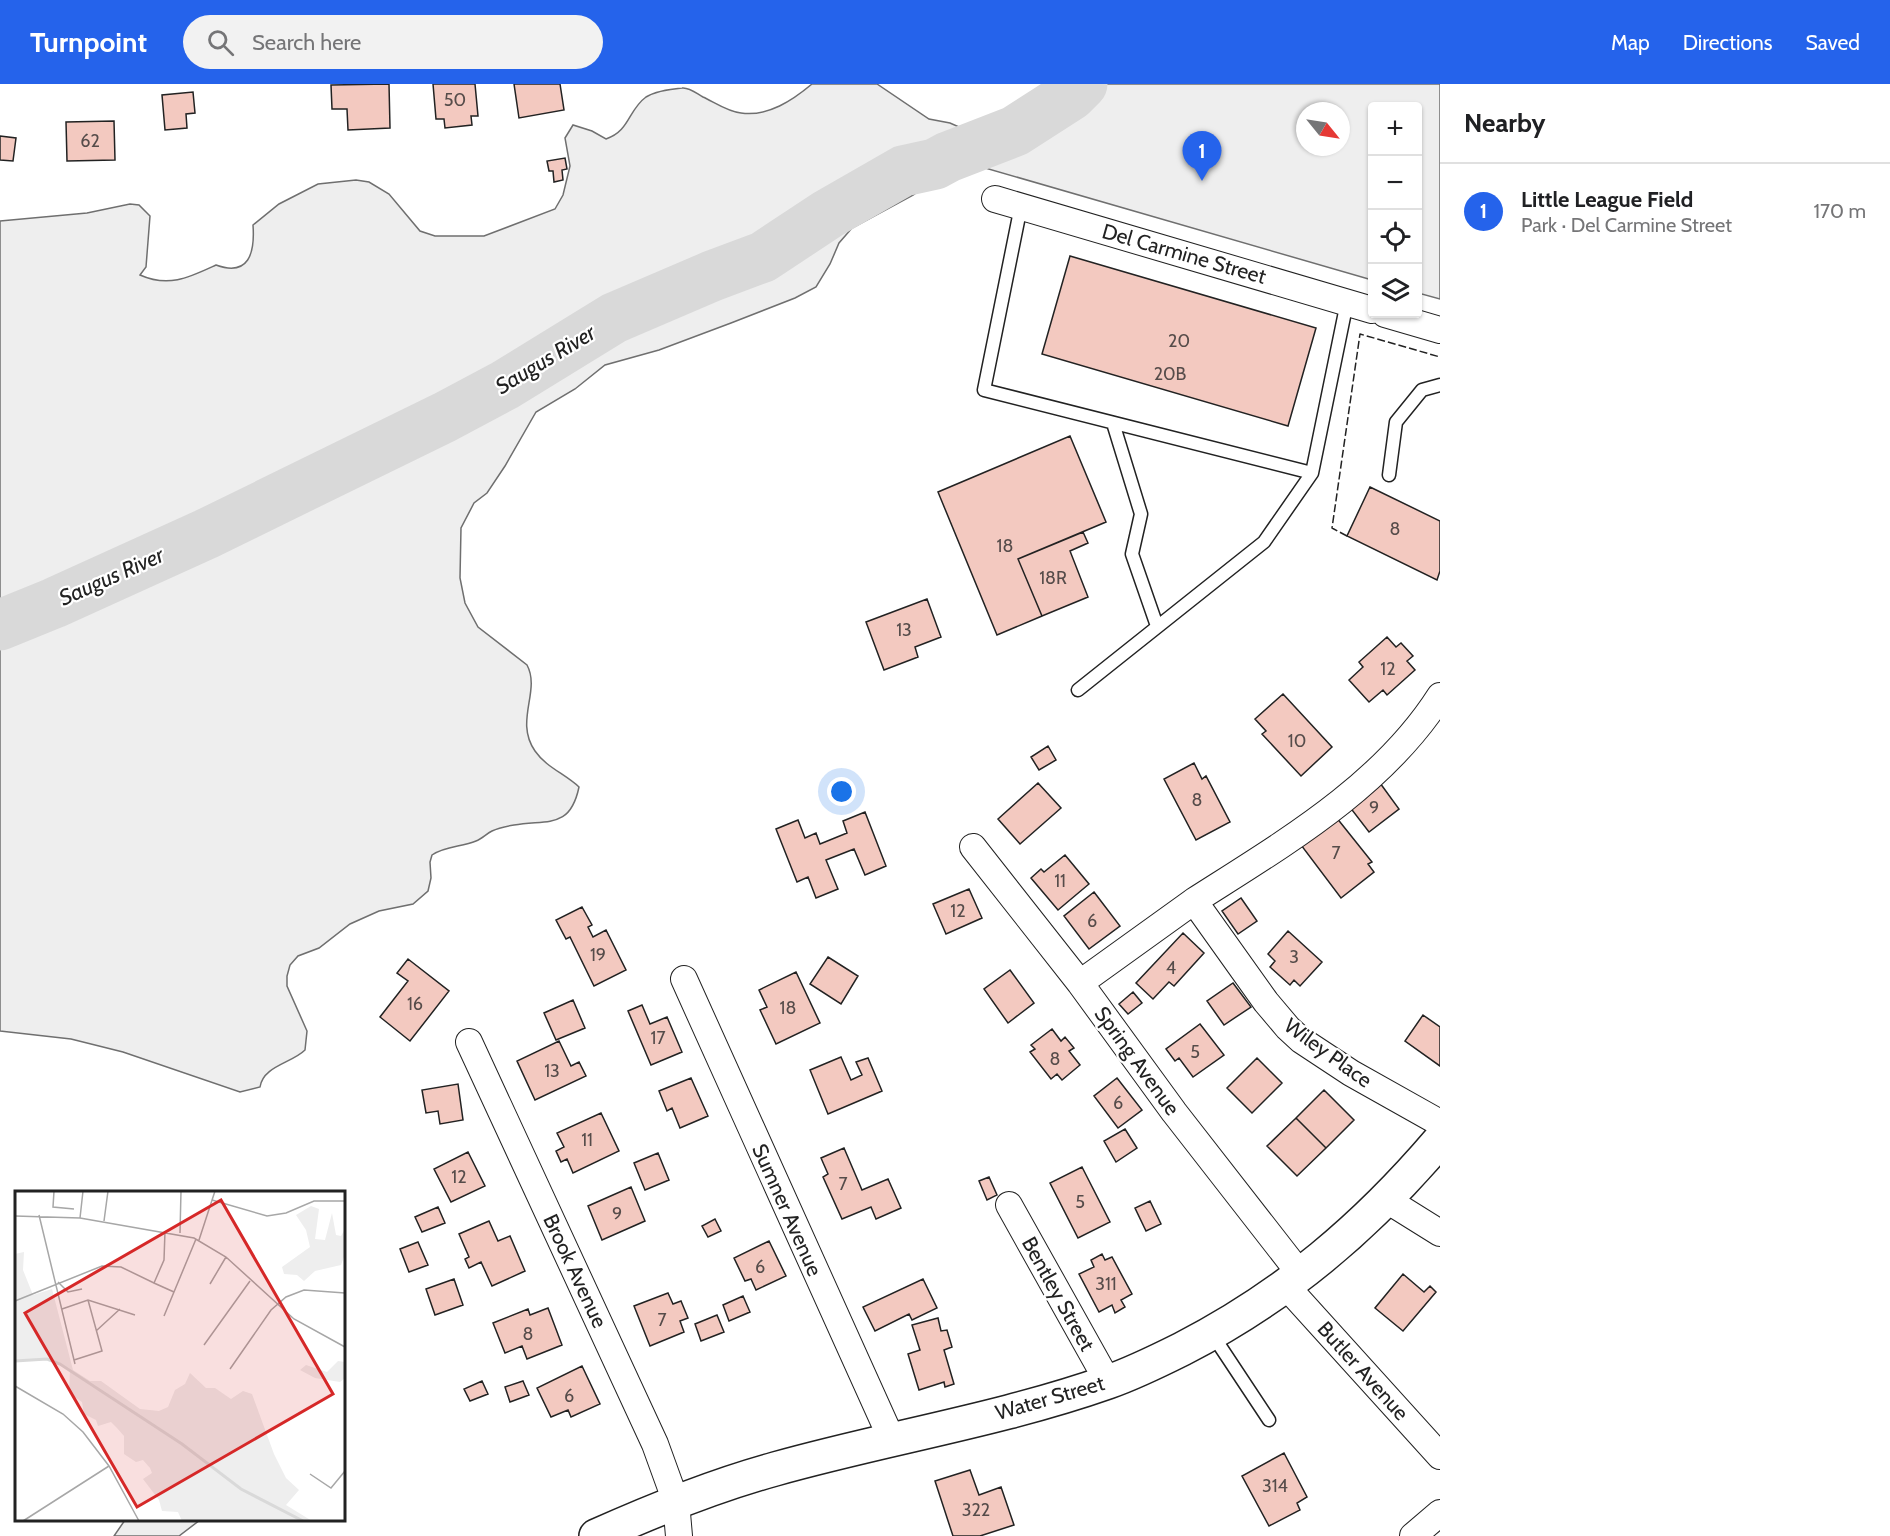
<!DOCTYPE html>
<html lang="en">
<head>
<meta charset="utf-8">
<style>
	body { margin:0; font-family:Cabin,sans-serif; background:#f2f2f2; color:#202124 }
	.controls { position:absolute; right:18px; top:18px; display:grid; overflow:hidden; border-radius:6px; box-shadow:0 2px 4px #0004 }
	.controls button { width:54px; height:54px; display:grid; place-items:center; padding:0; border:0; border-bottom:2px solid #e0e0e0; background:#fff; color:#202124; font:30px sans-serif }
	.compass { position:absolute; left:1296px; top:18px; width:54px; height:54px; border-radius:50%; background:#fff; box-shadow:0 2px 4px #0004; rotate:120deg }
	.you { position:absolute; left:842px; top:708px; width:21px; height:21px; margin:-15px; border:4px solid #fff; border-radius:50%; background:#1a73e8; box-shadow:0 0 0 9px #1a73e833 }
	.badge { display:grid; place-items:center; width:39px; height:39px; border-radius:50%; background:#2563eb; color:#fff; font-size:20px; font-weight:700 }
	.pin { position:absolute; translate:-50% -50px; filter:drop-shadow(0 2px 3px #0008) }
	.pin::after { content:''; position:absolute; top:32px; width:21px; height:18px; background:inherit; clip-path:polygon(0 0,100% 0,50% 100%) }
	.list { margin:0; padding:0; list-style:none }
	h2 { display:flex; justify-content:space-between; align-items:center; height:78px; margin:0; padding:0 24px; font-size:26px }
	h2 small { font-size:20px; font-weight:400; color:#757577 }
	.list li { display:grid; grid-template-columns:39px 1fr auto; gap:18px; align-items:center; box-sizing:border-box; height:96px; padding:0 24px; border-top:2px solid #e0e0e0 }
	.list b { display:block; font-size:22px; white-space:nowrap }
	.list p { margin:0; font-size:20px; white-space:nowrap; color:#757577 }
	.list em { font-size:20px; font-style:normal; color:#757577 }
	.icon { flex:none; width:33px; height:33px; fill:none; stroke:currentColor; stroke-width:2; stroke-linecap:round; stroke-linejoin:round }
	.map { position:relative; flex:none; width:1440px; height:1452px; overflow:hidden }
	header { display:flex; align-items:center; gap:36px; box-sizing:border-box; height:84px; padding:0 30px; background:#2563eb; color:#fff }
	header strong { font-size:28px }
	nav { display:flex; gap:33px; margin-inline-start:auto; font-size:21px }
	.search { width:420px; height:54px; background:#f2f2f2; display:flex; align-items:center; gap:15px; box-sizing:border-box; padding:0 21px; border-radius:33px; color:#757577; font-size:22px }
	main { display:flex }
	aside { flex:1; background:#fff }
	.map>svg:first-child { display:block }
	.green { fill:#eee; stroke:#6f6f6f; stroke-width:1.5; fill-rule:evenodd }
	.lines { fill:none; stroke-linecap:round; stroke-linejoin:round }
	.river { stroke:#d9d9d9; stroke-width:51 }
	.building { fill:#f3c9c0; stroke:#222; stroke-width:1.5 }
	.service-casing { stroke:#222; stroke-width:15 }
	.minor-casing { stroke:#222; stroke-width:28 }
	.primary-casing { stroke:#222; stroke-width:36 }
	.service { stroke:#fff; stroke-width:12 }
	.minor { stroke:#fff; stroke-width:26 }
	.primary { stroke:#fff; stroke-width:33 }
	.fence { stroke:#222; stroke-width:1.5; stroke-dasharray:8 3; stroke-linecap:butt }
	.labels { text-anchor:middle; stroke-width:4.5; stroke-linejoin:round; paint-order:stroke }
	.number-label { font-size:18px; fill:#564c4a }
	.street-label { font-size:21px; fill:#222; stroke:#fff }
	.water-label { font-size:22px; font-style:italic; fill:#222; stroke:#fff }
	.inset-river { fill:none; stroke:#d9d9d9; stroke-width:3 }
	.inset-road { fill:none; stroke:#a7a7a7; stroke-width:1.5 }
	.view { fill:#d62828; fill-opacity:0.15; stroke:#d62828; stroke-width:3 }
	.inset-edge { fill:none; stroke:#222; stroke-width:3 }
</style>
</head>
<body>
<header>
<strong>Turnpoint</strong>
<div class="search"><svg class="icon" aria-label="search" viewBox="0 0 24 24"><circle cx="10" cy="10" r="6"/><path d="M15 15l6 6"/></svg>Search here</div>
<nav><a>Map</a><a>Directions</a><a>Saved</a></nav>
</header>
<main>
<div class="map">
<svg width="1440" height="1452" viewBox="0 0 1440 1452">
	<rect width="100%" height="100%" fill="#fff"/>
	<path class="green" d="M812,0h65l52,35 21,4 16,7 3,8 7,9c39,-13 77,-34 106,-63h358v215l-22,-6v-187h-46v174l-404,-117 -23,9 -32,23 -61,33 -13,15 -9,21 -14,23 -21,11 -64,25 -72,27 -54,15 -30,24 -39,23 -31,54 -18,27 -13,10 -13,25 -1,50 5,25 13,24 49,38c14,26 -13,56 8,86 11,16 30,23 44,36 -9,43 -32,32 -65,38 -6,1 -16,3 -22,6 -6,3 -10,8 -16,10 -14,6 -31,5 -44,14l-2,7 1,16 -3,13 -15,13 -34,7 -29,13 -31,24 -21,8 -8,9 -3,11v10l20,45 -2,19c-13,13 -42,16 -45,37l-20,5 -117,-40 -52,-13 -71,-8v-810l87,-8 43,-9 9,1 11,11 -4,51 -6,8c29,13 50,2 76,-10 33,12 39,-12 37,-40l26,-21 39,-20 38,-4 13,2 20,12 31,37 15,5h49l71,-27 8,-14 7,-29 -5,-28 8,-13 19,6 14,8c24,-8 22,-29 40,-42 10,-6 25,-8 36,-9 7,-1 14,5 21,9 11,5 25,15 38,16 27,4 52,-13 71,-29zM1305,27h36v36h-36z
		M125,1436h75l-21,16h-65z"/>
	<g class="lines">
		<path class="river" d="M0,541l54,-22 152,-69 239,-117 60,-32 109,-67 98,-42 51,-19 65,-43 75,-43 32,-7 13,-7 67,-26 56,-36 11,-11"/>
	</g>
	<path class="building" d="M389,0l1,44 -42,2 -1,-21h-15l-1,-24z
		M433,0h42l3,32h-7l1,9 -27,3 -1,-9h-8z
		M514,0h46l4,26 -45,8z
		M193,8l2,21 -9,1 1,14 -22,2 -3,-35z
		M114,37l1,39 -48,1 -1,-39z
		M0,52l16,2 -3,23 -13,-1z
		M565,74l2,11 -5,1 1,10 -9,2 -1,-11h-4l-2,-10z
		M1070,172l246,72 -28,98 -246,-72z
		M1070,352l36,86 -88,37 24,57 -45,19 -59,-143z
		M1370,403l70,34v50l-3,9 -90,-44z
		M1083,448l5,11 -18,8 18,46 -46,19 -24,-57z
		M927,515l14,38 -26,10 3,10 -34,13 -18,-48z
		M1387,553l9,10 5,-4 12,13 -6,5 8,9 -28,25 -4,-5 -14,12 -20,-22 14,-13 -4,-5z
		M1283,610l49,53 -31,29 -39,-42 4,-3 -11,-12z
		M1048,662l8,14 -17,10 -8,-13z
		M1194,679l8,16 4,-3 24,46 -34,18 -32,-61z
		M1038,699l23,25 -41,36 -22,-25z
		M1380,699l19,26 -30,23 -20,-26z
		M865,728l21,54 -21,9 -11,-26 -28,11 12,29 -22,9 -8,-21 -11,5 -21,-53 22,-9 7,18 11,-5 4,11 27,-11 -4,-12z
		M1336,733l36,45 -4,2 6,8 -33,26 -40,-53z
		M1065,771l24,29 -31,26 -27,-32 10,-9 3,3z
		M969,805l13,29 -36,16 -13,-30z
		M1094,808l26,34 -31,23 -25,-33z
		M1241,814l16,23 -19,13 -16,-23z
		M582,823l10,18 -4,2 5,10 13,-7 20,40 -32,16 -24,-49 -4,2 -10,-19z
		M1288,847l34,31 -22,24 -6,-6 -4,5 -20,-18 5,-6 -7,-7z
		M1183,849l21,20 -30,33 -5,-4 -16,17 -17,-16z
		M828,873l30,19 -17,28 -31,-20z
		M408,875l41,32 -39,50 -30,-24 28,-36 -11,-8z
		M1010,886l24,33 -26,20 -24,-34z
		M796,888l24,51 -44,21 -16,-34 7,-3 -8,-17z
		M1233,899l18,24 -27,18 -17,-24z
		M1133,908l9,11 -14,11 -9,-10z
		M573,916l12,28 -29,12 -12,-27z
		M642,921l8,19 17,-7 15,35 -31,13 -23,-54z
		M1423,931l17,12v39l-35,-25z
		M1200,940l24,31 -31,22 -14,-19 -4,3 -9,-12z
		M1052,945l9,12 4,-4 9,11 -5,3 11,14 -18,15 -5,-6 -6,5 -21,-27 5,-3 -4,-4z
		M559,957l12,25 8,-4 7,14 -51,24 -18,-39z
		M841,973l10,23 11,-5 -6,-13 12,-4 14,33 -54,23 -18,-44z
		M1257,974l25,25 -30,30 -25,-25z
		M691,994l17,38 -28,12 -8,-20 -5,3 -8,-20z
		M1117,994l25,32 -24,18 -24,-32z
		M458,1000l5,36 -23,4 -2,-13 -12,2 -4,-23z
		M1324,1006l30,30 -28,28 -30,-30z
		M601,1029l18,38 -46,22 -6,-14 -6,3 -5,-11 8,-4 -7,-14z
		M1296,1034l30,30 -29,28 -30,-30z
		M1125,1045l12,19 -21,14 -12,-21z
		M844,1064l18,42 26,-11 13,29 -25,11 -5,-12 -29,12 -19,-42 5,-3 -7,-16z
		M468,1068l17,34 -34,16 -17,-33z
		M658,1069l11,27 -24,10 -11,-27z
		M1082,1083l28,55 -32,16 -28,-55z
		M989,1093l8,18 -10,5 -8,-19z
		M631,1103l14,34 -43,19 -14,-34z
		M1150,1117l11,23 -15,7 -11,-23z
		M438,1123l7,16 -23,9 -7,-15z
		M715,1135l6,12 -13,6 -6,-11z
		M489,1137l9,20 12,-5 15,35 -33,15 -11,-24 -12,6 -4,-9 4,-2 -10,-23z
		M769,1157l17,35 -30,14 -5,-11 -6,2 -11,-23z
		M418,1158l10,23 -19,7 -9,-23z
		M1102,1170l3,6 7,-3 20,37 -11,6 4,7 -10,6 -3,-8 -13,7 -20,-38 15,-7 -3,-7z
		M1403,1190l21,18 6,-6 6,6 -33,39 -28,-23z
		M454,1195l9,26 -28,10 -9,-26z
		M923,1195l14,29 -25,12 -3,-6 -34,17 -12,-24z
		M668,1209l5,11 8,-3 7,17 -8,3 4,11 -34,14 -16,-40z
		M743,1212l7,16 -21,9 -6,-16z
		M548,1224l14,37 -35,14 -5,-13 -17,7 -12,-30 35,-14 2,6z
		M717,1231l7,17 -23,9 -6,-17z
		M938,1234l3,13 6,-1 5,17 -8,3 10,34 -9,3 -1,-5 -25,8 -11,-36 12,-4 -8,-25z
		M582,1282l18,38 -29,13 -3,-7 -17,7 -14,-29z
		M482,1297l6,13 -18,7 -6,-12z
		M523,1297l6,14 -19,7 -5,-15z
		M1284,1369l23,44 -10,6 3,7 -31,16 -27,-50z
		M970,1386l9,25 22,-8 13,38 -34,11h-27l-18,-55z"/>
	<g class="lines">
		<g class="service-casing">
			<path id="service" d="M1021,122l-37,184 328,83
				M1113,339l28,91 -9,40 25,72
				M1389,391l7,-53 26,-32 18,-5
				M1078,606l186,-148 48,-69 35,-171
				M1212,1250l57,86"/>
		</g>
		<g class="minor-casing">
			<path id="minor" d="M995,115l377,111
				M1385,230l55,16
				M973,763l107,136 94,129 127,163
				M1194,817c89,-57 188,-114 246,-205
				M684,895l208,461
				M1080,899l114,-82 72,101 22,26 13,12 50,33 89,50
				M469,958l186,402 21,58 3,34
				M1387,1116l53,33
				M1009,1121l99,177
				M1286,1202l154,170
				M1413,1452l27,-23"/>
		</g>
		<g class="primary-casing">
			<path id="primary" d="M596,1452c58,-26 117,-50 179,-67 110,-31 225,-49 333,-87 26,-9 50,-21 74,-33 103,-53 183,-121 258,-209"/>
		</g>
		<use href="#service" class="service"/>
		<use href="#minor" class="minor"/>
		<use href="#primary" class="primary"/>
		<path class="fence" d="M1347,452l-15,-8 28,-194 80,23"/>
	</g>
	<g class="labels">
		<g class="number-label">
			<text x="455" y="22">50</text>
			<text x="90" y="63">62</text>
			<text x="1179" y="263">20</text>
			<text x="1170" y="296">20B</text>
			<text x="1395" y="451">8</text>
			<text x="1005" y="468">18</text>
			<text x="1053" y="500">18R</text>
			<text x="904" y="552">13</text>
			<text x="1388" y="591">12</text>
			<text x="1297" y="663">10</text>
			<text x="1197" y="722">8</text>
			<text x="1374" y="730">9</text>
			<text x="1336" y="775">7</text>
			<text x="1060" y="803">11</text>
			<text x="958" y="833">12</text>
			<text x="1092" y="843">6</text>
			<text x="598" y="877">19</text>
			<text x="1294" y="879">3</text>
			<text x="1171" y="890">4</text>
			<text x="415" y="926">16</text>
			<text x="788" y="930">18</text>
			<text x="658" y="960">17</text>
			<text x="1195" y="974">5</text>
			<text x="1055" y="981">8</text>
			<text x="552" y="993">13</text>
			<text x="1118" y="1025">6</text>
			<text x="587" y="1062">11</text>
			<text x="459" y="1099">12</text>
			<text x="843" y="1106">7</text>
			<text x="1080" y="1124">5</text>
			<text x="617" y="1136">9</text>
			<text x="760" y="1189">6</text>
			<text x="1106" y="1206">311</text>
			<text x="662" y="1242">7</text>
			<text x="528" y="1256">8</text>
			<text x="569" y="1318">6</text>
			<text x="1275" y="1408">314</text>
			<text x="976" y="1432">322</text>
		</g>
		<g class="street-label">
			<text transform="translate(1184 170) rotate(16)" y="7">Del Carmine Street</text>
			<text transform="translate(1328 969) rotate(36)" y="7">Wiley Place</text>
			<text transform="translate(1137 977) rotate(54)" y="7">Spring Avenue</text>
			<text transform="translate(787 1126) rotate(66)" y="7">Sumner Avenue</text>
			<text transform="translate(575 1187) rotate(65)" y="7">Brook Avenue</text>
			<text transform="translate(1058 1210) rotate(61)" y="7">Bentley Street</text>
			<text transform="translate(1363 1287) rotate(48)" y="7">Butler Avenue</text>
			<text transform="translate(1050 1314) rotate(-16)" y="7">Water Street</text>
		</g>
		<g class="water-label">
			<text transform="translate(545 275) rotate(-31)" y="8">Saugus River</text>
			<text transform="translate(111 492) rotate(-24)" y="8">Saugus River</text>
		</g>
	</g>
	<g transform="translate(15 1107)">
		<rect width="330" height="330" fill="#fff"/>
		<path d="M296,15l8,3 -4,30 10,1 7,-27 4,22 5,1 4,-7v25l-4,11 -26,6 -11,10 -7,-6 -13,-1 -2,-7 28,-20 -4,-17 -10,-15zM9,61l-1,18 10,25 19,-6 21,81 17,11h11l39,28 19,2 9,-4 7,-17 10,-6 5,-11 16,15h9l16,11 12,-8 9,3 22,60 12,24 13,12 -13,15 26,16h-130l-4,-9 -16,-1 -3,-11 -16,-21 9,-6 -2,-5 -7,-8 -7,2 -12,-8v-18l-7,-8 -6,-6 -13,4 -2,-6 -12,-6 -2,-12 -13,-9 1,-23 -23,-11 -32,2v-107zM323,170l7,1v16l-5,4 -25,-4 -15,-8 6,-5 21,7z" fill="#eee"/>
		<path class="inset-river" d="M0,170l32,-2 13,5 122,80 59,45 62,32"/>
		<path class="inset-road" d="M39,0l-1,16 21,2M197,9l55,16 19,-3 28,-12h31M24,24l36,149M0,25l65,2 114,20 32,19 68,62 51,28M65,27l3,-27M89,30l4,-30M150,40l-1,29 -10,23 20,9M165,42l1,-42M184,49l16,-49M43,91l10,10 14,-3M195,93l16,-27M0,110l87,-35 19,1 33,16M47,118l26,-9 47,15M149,125l32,-77M81,140l24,-22M189,154l46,-64M59,169l28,-9 -14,-51M215,178l41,-59 15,-13 18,-7 41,3M0,195l48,28 20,18 26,34 30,55M295,283l21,14 14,-17M8,330l86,-55"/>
		<path class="view" d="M206,9l112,194 -196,113 -112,-194z"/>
		<rect width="330" height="330" class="inset-edge"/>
	</g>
</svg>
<div class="controls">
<button>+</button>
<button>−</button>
<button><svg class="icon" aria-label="locate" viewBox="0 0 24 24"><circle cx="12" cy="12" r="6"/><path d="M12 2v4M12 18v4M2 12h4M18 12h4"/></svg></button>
<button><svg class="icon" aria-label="layers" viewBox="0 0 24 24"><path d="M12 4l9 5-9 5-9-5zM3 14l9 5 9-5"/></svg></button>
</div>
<svg class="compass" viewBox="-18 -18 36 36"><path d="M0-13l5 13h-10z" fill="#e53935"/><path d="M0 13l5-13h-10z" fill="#757577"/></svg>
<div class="you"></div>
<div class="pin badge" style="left:1202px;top:97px">1</div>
</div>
<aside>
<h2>Nearby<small></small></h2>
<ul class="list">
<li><span class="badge">1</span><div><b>Little League Field</b><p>Park · Del Carmine Street</p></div><em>170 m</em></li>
</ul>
</aside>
</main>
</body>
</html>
